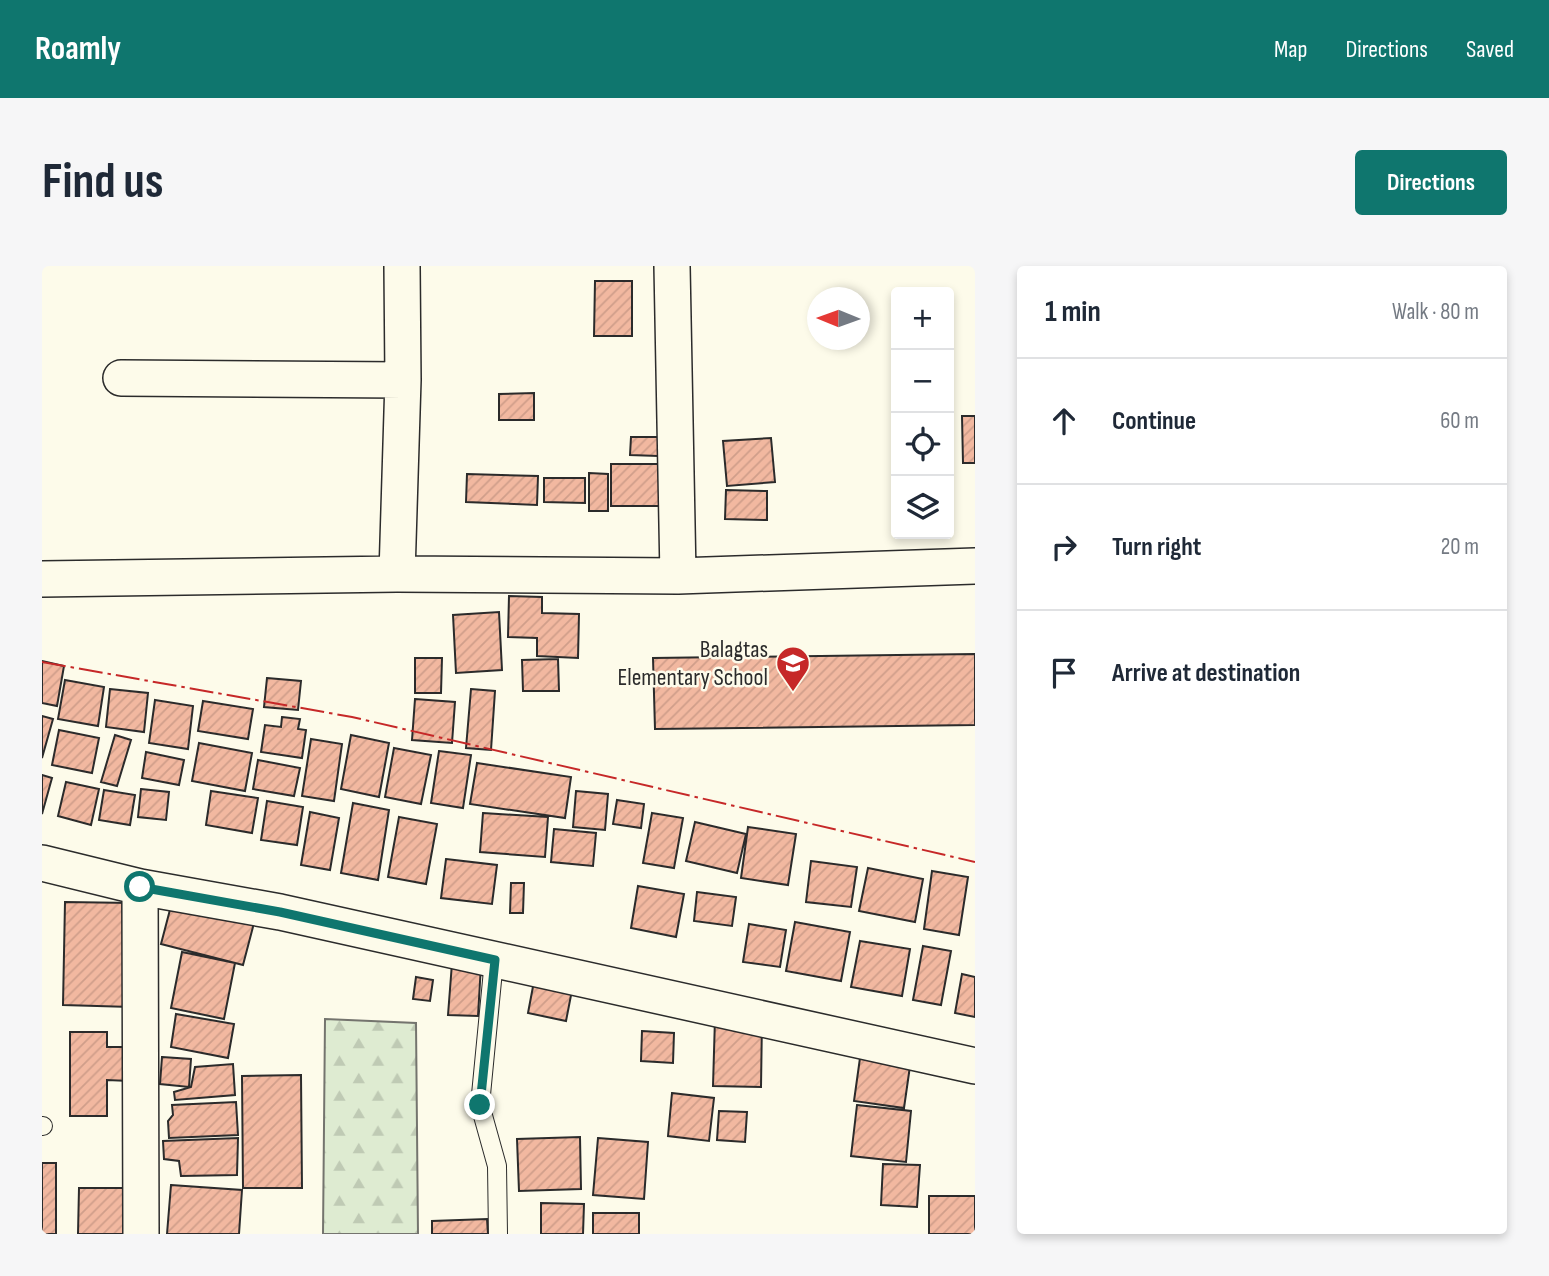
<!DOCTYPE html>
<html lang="en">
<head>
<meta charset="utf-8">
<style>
	body { margin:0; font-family:"Sofia Sans Condensed",sans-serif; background:#f6f6f7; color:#1f2937 }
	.controls { position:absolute; right:21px; top:21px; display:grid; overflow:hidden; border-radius:7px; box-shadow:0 4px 10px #0003 }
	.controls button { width:63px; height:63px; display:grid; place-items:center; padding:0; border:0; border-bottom:2px solid #e0e1e3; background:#fff; color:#1f2937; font:35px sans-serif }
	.compass { position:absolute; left:765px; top:21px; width:63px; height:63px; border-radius:50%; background:#fff; box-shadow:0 4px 10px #0003; rotate:271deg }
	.stop { position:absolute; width:21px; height:21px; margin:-16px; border:5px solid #0f766e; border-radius:50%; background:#fff }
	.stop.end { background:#0f766e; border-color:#fff; box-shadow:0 2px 7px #0008 }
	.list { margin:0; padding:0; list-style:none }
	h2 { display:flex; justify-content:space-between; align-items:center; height:91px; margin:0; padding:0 28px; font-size:30px }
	h2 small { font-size:23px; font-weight:400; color:#747a83 }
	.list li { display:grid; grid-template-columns:46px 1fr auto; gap:21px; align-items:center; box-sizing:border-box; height:126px; padding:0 28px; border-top:2px solid #e0e1e3 }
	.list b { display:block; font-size:26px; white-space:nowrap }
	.list em { font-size:23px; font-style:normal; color:#747a83 }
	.icon { flex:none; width:38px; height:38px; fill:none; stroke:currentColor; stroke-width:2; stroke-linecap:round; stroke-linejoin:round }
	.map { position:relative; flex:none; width:933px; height:968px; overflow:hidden; border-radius:7px }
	header { display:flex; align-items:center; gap:42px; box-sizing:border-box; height:98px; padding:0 35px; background:#0f766e; color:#fff }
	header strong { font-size:33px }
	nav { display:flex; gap:38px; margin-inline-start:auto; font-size:24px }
	.intro { display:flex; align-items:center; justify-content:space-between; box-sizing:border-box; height:168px; padding:0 42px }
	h1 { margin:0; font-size:49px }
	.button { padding:18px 32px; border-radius:7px; background:#0f766e; color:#fff; font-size:24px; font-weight:700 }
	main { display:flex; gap:42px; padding:0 42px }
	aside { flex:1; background:#fff; border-radius:7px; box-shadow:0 4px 10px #0003 }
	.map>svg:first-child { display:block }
	.forest { fill:url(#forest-firs); stroke:#74746e; stroke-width:2 }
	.building { fill:url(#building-hatch); stroke:#2b2b2b; stroke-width:2 }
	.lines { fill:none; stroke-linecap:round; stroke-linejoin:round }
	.service-casing { stroke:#2b2b2b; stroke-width:20 }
	.minor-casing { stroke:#2b2b2b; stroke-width:38 }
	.service { stroke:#fdfbea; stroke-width:18 }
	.minor { stroke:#fdfbea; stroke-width:35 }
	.power { stroke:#c62828; stroke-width:2; stroke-dasharray:24 5 3.5 5; stroke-linecap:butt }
	.route { stroke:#0f766e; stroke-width:9 }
	.labels { text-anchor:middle; stroke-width:5; stroke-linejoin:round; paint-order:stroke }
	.poi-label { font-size:24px; fill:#2b2b2b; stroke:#fdfbea; text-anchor:end }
</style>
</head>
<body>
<header>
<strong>Roamly</strong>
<nav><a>Map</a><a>Directions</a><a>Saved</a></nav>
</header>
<div class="intro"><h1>Find us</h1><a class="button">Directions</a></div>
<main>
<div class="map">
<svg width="933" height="968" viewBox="0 0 933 968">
	<defs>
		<pattern id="forest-firs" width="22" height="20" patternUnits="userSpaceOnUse" patternTransform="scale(1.75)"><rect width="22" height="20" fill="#deebd1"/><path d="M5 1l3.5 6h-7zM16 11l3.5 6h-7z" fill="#bfcab4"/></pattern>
		<pattern id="building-hatch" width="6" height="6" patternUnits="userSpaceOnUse" patternTransform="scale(1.75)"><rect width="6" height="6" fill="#f2b8a0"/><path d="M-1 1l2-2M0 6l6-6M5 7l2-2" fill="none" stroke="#d09e8a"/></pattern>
	</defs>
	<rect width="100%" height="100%" fill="#fdfbea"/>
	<path class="forest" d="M283,753l91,4 2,211h-95z"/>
	<path class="building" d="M553,15h37v55h-38z
		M492,127v27h-35v-26z
		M920,150h13v47h-12z
		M589,171h28l-1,19 -28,-1z
		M729,172l4,44 -48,4 -4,-45z
		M569,198h56l-1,42h-55z
		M547,207l19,1v37h-19z
		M425,208l71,2 -1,29 -71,-3z
		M502,212h41v25l-41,-1z
		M684,224l41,1v29l-42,-1z
		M467,330l33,1v16l37,1 -1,44 -41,-2v-18l-29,-1z
		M457,346l3,58 -46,3 -3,-58z
		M933,388v71l-320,4 -2,-71z
		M373,392h27l-1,35h-26z
		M516,393l1,32h-36l-1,-31z
		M0,395l22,5 -7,40 -15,-3z
		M225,412l34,3 -3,29 -34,-3z
		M23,414l39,7 -6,39 -40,-7z
		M68,423l38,4 -4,39 -38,-5z
		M429,423l24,2 -4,59 -25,-2z
		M373,433l40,3 -3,41 -40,-3z
		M113,434l38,6 -5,43 -39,-6z
		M161,435l50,8 -5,30 -50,-8z
		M0,450l11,3 -11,39z
		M240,451l18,2 -2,10 8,1 -4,28 -41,-6 4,-27 16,2z
		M17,464l40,8 -7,35 -40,-8z
		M73,469l16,5 -14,46 -16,-4z
		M309,469l38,8 -10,54 -38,-8z
		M269,473l31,5 -8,57 -32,-5z
		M157,477l53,10 -7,38 -53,-10z
		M352,482l37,7 -10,49 -36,-7z
		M397,485l32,4 -8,53 -32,-5z
		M104,486l38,8 -5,25 -37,-7z
		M216,494l42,8 -6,28 -41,-7z
		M435,497l94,14 -6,41 -95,-14z
		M0,509l10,3 -10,36z
		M24,516l33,7 -8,36 -33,-9z
		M99,523l28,3 -3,28 -28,-3z
		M62,524l31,5 -5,30 -31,-5z
		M169,525l47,7 -6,35 -46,-8z
		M534,525l32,3 -3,36 -32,-3z
		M575,534l27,4 -3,24 -28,-4z
		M225,535l36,6 -6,38 -36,-5z
		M311,537l36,7 -11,70 -37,-7z
		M268,546l29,6 -9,52 -29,-5z
		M441,547l65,4 -3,40 -65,-5z
		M610,547l31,5 -9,50 -31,-5z
		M357,551l38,7 -11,60 -38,-7z
		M653,556l51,12 -9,39 -51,-12z
		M706,561l48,7 -8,51 -47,-7z
		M512,563l42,4 -3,33 -42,-4z
		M404,593l51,6 -5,39 -51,-6z
		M769,595l46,6 -6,40 -45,-5z
		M826,602l55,11 -8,43 -56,-11z
		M890,605l36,6 -9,58 -35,-6z
		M469,617h13l-1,30h-13z
		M596,620l46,8 -8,43 -45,-9z
		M655,626l39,5 -4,29 -38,-5z
		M23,636l68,1 -2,104 -68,-2z
		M130,636l82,21 -11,42 -82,-21z
		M753,656l55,10 -9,49 -55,-10z
		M707,658l37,6 -6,37 -37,-5z
		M818,675l50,8 -8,47 -51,-9z
		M881,680l28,5 -10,54 -28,-5z
		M140,686l53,11 -11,56 -53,-11z
		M410,697l29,2 -3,51 -30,-1z
		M920,708l13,3v40l-20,-4z
		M493,710l38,9 -7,36 -38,-8z
		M374,711l17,3 -3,21 -17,-2z
		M134,748l58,10 -6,34 -57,-11z
		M673,752l47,1 -1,68 -48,-1z
		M600,765l32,2 -1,30 -32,-2z
		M28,766h37v15h22v34l-22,-1v36h-37z
		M120,791l29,2 -2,28 -29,-3z
		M818,792l50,8 -6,42 -50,-7z
		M191,798l2,31 -60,5 -1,-8 17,-5 4,-20z
		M259,809l1,113h-59l-1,-112z
		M630,827l42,5 -5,43 -41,-5z
		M194,836l2,33 -69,3 -1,-17 5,-6 -1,-10z
		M815,839l54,6 -5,51 -55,-6z
		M677,845l28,1 -2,30 -28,-2z
		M538,871l1,52 -62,2 -2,-52z
		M196,872l-1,37 -56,1 -2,-15 -15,-2 -1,-18z
		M556,872l50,4 -4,57 -51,-4z
		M0,897h14v71h-14z
		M841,898l37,1 -3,42 -36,-2z
		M129,919l71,5 -3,44h-72z
		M37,922h57l-1,46h-57z
		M887,930h46v38h-46z
		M499,937l43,1 -1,30h-42z
		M551,947h46v21h-46z
		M445,953l1,15h-56v-13z"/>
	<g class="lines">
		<g class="service-casing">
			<path id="service" d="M452,694l-14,145 17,61 1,68
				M0,860h1"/>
		</g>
		<g class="minor-casing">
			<path id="minor" d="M630,0l6,310
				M79,112l282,2
				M355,308l6,-194 -1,-114
				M0,313l355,-5 281,2 297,-10
				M0,597l98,24 140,25 695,154
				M98,621l1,347"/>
		</g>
		<use href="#service" class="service"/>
		<use href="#minor" class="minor"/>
		<path class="power" d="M0,396l310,55 623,145"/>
	</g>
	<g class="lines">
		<path class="route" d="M98,621l140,25 215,48 -15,145"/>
	</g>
	<defs>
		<g id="school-pin" transform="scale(1.75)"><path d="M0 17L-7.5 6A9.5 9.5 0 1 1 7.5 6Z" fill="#c62828" stroke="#fdfbea"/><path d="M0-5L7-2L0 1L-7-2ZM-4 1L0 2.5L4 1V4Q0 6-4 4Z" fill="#fff"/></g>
	</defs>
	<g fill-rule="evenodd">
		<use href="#school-pin" x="751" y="397"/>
	</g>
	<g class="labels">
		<g class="poi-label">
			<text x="726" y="391">Balagtas<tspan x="726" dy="28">Elementary School</tspan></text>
		</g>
	</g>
</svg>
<div class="controls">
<button>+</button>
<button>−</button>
<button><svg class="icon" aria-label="locate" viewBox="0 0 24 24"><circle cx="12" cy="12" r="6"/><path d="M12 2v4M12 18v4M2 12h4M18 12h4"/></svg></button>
<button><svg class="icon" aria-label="layers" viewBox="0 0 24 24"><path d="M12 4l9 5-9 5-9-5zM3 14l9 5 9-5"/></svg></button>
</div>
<svg class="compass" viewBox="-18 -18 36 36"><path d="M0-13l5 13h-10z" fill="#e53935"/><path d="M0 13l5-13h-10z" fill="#747a83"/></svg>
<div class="stop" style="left:98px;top:621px"></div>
<div class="stop end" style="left:438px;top:839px"></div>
</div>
<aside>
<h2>1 min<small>Walk · 80 m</small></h2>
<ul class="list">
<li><svg class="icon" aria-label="ahead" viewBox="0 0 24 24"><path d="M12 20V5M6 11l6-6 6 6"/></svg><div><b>Continue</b></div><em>60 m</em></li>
<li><svg class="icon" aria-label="right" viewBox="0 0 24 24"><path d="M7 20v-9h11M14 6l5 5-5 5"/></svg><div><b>Turn right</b></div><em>20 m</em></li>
<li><svg class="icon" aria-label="arrive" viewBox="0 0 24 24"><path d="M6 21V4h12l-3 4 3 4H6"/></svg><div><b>Arrive at destination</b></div></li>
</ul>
</aside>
</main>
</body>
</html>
